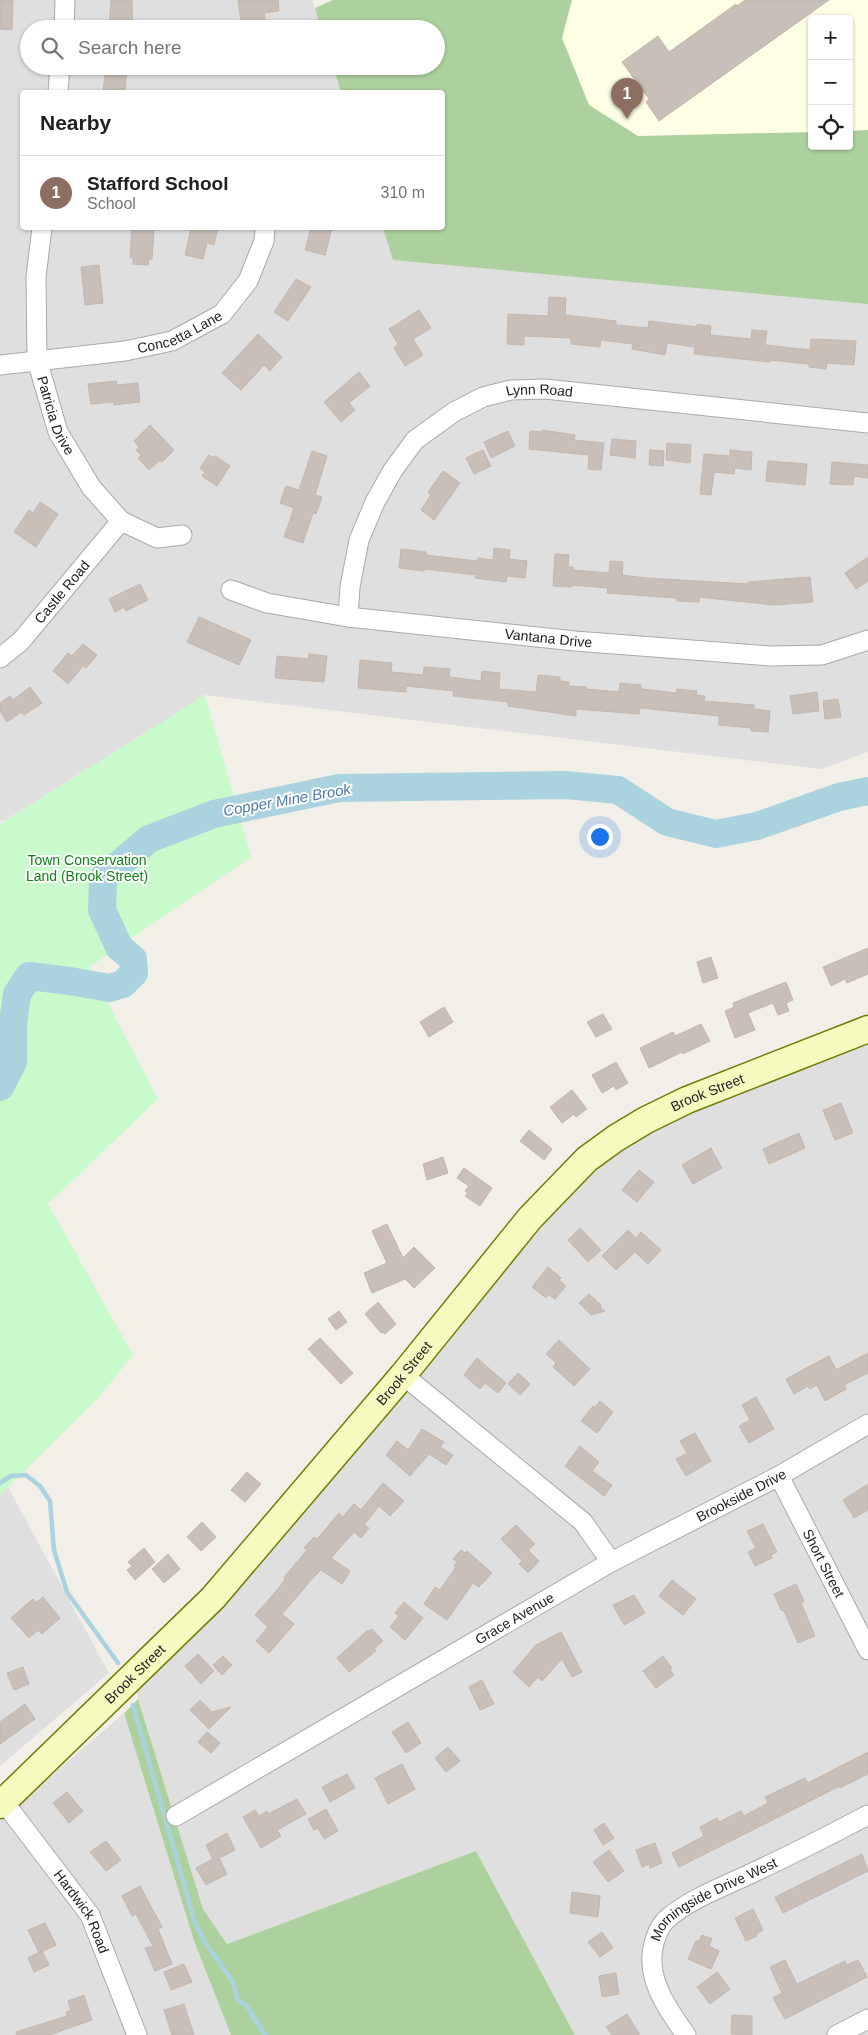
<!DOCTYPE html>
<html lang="en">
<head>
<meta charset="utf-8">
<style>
	body { margin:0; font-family:Helvetica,sans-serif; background:#f2f2f2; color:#202124 }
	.controls { position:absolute; right:15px; top:15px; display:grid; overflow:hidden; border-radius:5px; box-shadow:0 1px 4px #0004 }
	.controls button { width:45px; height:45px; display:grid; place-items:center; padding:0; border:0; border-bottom:1px solid #e0e0e0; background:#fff; color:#202124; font:25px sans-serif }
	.you { position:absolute; left:599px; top:836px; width:18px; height:18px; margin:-12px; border:4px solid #fff; border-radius:50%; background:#1a73e8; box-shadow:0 0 0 8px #1a73e833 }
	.badge { display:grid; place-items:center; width:32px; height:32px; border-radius:50%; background:#1a73e8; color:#fff; font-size:16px; font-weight:700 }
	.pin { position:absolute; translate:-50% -41px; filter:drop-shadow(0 1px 2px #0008) }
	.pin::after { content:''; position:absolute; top:26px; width:18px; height:15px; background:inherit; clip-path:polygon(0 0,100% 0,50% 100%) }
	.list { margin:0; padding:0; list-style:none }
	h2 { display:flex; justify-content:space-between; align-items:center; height:65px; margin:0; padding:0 20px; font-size:21px }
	h2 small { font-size:16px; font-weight:400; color:#757577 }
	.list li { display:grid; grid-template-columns:32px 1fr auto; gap:15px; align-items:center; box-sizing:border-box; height:75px; padding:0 20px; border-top:1px solid #e0e0e0 }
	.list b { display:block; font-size:19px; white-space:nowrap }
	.list p { margin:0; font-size:16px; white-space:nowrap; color:#757577 }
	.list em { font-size:16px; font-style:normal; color:#757577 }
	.icon { flex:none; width:28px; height:28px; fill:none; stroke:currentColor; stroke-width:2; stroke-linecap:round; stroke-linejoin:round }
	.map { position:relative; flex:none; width:868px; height:2035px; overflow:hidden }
	.search { position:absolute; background:#fff; box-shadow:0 1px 4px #0004; left:20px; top:20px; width:425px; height:55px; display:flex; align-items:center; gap:12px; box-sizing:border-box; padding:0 18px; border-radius:28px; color:#757577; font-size:19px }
	.panel { position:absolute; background:#fff; box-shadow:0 1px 4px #0004; left:20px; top:90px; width:425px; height:140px; border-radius:5px }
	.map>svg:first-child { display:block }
	.residential { fill:#e0dfdf }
	.education { fill:#ffffe5; fill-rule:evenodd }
	.forest { fill:#add19e }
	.park { fill:#c8facc }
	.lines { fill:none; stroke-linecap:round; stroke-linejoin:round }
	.stream { stroke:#aad3df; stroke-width:4.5 }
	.river { stroke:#aad3df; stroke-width:28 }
	.building { fill:#c7bfb8; stroke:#c4b6ab }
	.street-casing { stroke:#a9a9a9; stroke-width:21 }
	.secondary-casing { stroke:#707d05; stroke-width:29 }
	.street { stroke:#fff; stroke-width:19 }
	.secondary { stroke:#f7fabf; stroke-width:26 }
	.labels { text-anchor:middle; stroke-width:4; stroke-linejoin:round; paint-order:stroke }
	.street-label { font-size:14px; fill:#222; stroke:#fff }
	.park-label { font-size:14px; fill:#0c8416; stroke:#fff }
	.water-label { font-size:15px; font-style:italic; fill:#4a7aab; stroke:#fff }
</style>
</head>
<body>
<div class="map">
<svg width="868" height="2035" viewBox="0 0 868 2035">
	<rect width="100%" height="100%" fill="#f2efe9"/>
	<path class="residential" d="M0,0h312l10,29h-293v37h305l8,26h-320v136h364l482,54v470l-47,17 -616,-74 -199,125 -6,1z
		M868,1032v1003h-293l-99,-184 -249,93 -24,-34 -69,-225 429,-491 52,-46 69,-37z
		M8,1487l101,186 -109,93v-271z
		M124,1713l70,228 37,94h-231v-215z"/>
	<path class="education" d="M333,0h535v282l-426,-54v-136l-6,-26v-37zM812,19h37v127h-37z"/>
	<path class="forest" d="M333,0h239l-10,38 27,67 49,31 174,-4v14h37v-15l19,-1v174l-475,-44 -10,-32h59v-136h-101l-8,-26h103v-37h-115l-6,-21z
		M138,1699l65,210 24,35 249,-93 99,184h-344l-37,-94 -70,-228z"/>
	<path class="park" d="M205,695l46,162 -162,110 69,132 -110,105 85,151 -35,43 -98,97v-671z"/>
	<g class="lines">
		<path class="stream" d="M0,1483l11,-7 15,-1 14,11 10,15 4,49 13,42 51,71
			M133,1705l62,218 12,22 26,37 4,17 9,6 19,30"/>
		<path class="river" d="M0,1087l13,-25v-39l4,-29 12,-18 41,5 39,7 14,-4 11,-11 -1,-14 -14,-12 -17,-37 1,-32 46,-39 65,-25 125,-26 226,-3 53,5 49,32 49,12 41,-8 82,-29 29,-6"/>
	</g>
	<path class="building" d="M0,0h13l-1,30 -12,-1z
		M111,0h21l1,29h-24z
		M238,0h40l1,11 -15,2 2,13 -24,3z
		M745,0h84l-170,121 -13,-19 3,-3 -27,-37 36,-26 11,16 67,-48 1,2z
		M106,66h21l-2,24 -6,-1v3h-16z
		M132,228l22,2 -2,29h-3l-1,6 -15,-1v-6h-3z
		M191,228h27l-4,17 -7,-2 -4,16 -18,-4z
		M311,228h21l-7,27 -20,-5z
		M99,265l4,38 -18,2 -4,-38z
		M296,279l15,8 -23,34 -14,-9z
		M549,297l17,1 -1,17 51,6v4l32,3 1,-7 48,6v-3l14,2 -1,9 41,4 1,-9 15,1 -2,14 45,5 1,-11 45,2 -2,24 -27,-2 -1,6 -17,-2v-3l-39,-4v2l-76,-8 1,-7 -28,-4 -2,12 -33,-6 1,-5 -32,-4 -1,7 -29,-3v-6l-47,-2v9l-17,-1 1,-30 40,2z
		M419,310l12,18 -18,11 10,16 -18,11 -11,-18 4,-4 -9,-15z
		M258,334l24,23 -12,14 -6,-6 -23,25 -19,-17z
		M359,372l11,14 -21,17 6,7 -14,12 -17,-20z
		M116,381l1,4 21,-2 2,19 -26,3 -1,-3 -22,2 -3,-20z
		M150,425l24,25 -12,12 -2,-2 -11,10 -11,-12 3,-3 -5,-5 3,-3 -5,-6z
		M542,430l33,5 -1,5 30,3 -3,27 -13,-1 1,-14 -60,-6 1,-18 12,1z
		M508,431l7,15 -24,12 -7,-16z
		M612,439l24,2 -1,17 -25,-3z
		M667,443l24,2 -1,18 -24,-3z
		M483,450l8,16 -17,8 -8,-16z
		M650,450l14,1 -1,15 -14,-1z
		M730,450l22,2 -1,18 -16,-2 -1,6 -20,-2 -3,23 -11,-1 4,-40 26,2z
		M312,451l15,5 -12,39 7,2 -6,17 -3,-1 -10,30 -19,-6 10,-29 -14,-5 6,-17 13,4z
		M209,455l5,3 1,-2 15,10 -13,20 -15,-10 3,-4 -5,-4z
		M768,461l39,3 -2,21 -39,-4z
		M832,462l36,3v13l-14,-2 -1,9 -23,-1z
		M443,471l17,12 -26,37 -13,-10 10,-15 -3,-3z
		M40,502l18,12 -22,33 -22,-15 15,-22 4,3z
		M494,548l16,2 -1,9 18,2 -2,17 -18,-2 -1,6 -31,-4 1,-3 -51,-6 -1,2 -25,-3 2,-19 25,3v3l51,6 1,-3 15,2z
		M555,554l14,1 -1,12h5v3l36,3 1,-12 13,1 -1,13 24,3 102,6v-2l62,-5 3,25 -39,3 -75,-8v5l-22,-1 -1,-3 -69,-5 1,-5 -36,-3v2l-19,-1z
		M868,557v24l-12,8 -11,-16z
		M140,584l8,16 -22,11 -2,-4 -9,5 -6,-13z
		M199,617l52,23 -12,25 -52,-23z
		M83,644l14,11 -11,13 -3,-2 -15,18 -15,-13 15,-18 4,3z
		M309,654l18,2 -3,26 -49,-4 2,-22 31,3z
		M360,660l32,3 -1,9 32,3 1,-8 26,2 -1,8 32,4 1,-10 18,2 -1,16 37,3 2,-17 22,2v4l9,1v4l17,1v2l33,3 1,-9 21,2v4l35,4 1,-4 20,2 -1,4 9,1 -1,5 50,4v4l16,2 -2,21 -17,-1v-3l-32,-3v-9l-79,-8 -1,6 -63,-5v7l-68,-10v-4l-55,-6 1,-5 -48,-5v6l-48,-4z
		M30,687l12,16 -18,12 -3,-3 -14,10 -7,-11v-8l10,-7 3,4z
		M817,692l2,19 -26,3 -3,-18z
		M838,699l3,18 -16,2 -2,-18z
		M868,948v26l-21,9 -2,-4 -14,7 -8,-19z
		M711,957l7,21 -15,5 -6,-21z
		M786,982l7,18 -7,3 3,8 -11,4 -5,-12 -25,10 7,17 -20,8 -10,-27 9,-4 -1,-4z
		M444,1007l9,15 -24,15 -9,-15z
		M603,1014l9,15 -16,8 -9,-15z
		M701,1024l9,17 -27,13 -1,-2 -33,16 -9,-20 33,-16 2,4z
		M616,1062l12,21 -12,7 -2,-4 -12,7 -10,-18z
		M572,1090l15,19 -11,8 -2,-3 -12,9 -12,-16z
		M841,1103l12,30 -18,7 -12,-30z
		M529,1130l23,19 -8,11 -24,-19z
		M799,1133l6,15 -36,16 -6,-15z
		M711,1148l11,20 -29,16 -11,-19z
		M443,1157l5,16 -21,7 -4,-16z
		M464,1168l28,20 -12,18 -15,-10 3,-3 -3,-2 4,-5 -12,-8z
		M639,1170l15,12 -17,20 -15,-12z
		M387,1224l16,34 11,-11 21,21 -21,20 -9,-9 -33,14 -8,-20 23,-10 -15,-32z
		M580,1228l21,22 -13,12 -20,-22z
		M628,1230l8,8 5,-6 20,18 -13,14 -13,-12 -19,18 -14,-14z
		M548,1267l13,11 -2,2 7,6 -11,13 -7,-5 -2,4 -14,-11z
		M589,1294l12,11 -1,2 5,4 -14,4 -12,-12z
		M378,1302l18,22 -11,10 -3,-2 -1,1 -16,-19z
		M339,1311l8,11 -11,8 -8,-11z
		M320,1338l33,35 -12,11 -33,-35z
		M559,1340l31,29 -16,17 -21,-19 3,-4 -10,-9z
		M868,1353v20l-24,12 2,4 -21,12 -8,-16 -7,4 -2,-3 -14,8 -8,-15 43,-23 7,14z
		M477,1358l29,25 -8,10 -13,-10 -5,6 -16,-14z
		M518,1373l12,11 -10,11 -12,-11z
		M756,1397l18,32 -25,14 -10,-17 11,-6 -8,-15z
		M600,1401l13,11 -16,21 -16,-12 12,-15 1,2z
		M422,1429l22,13 -4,5 13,8 -7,10 -17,-11 -19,22 -24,-21 11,-14 11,9z
		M695,1433l16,28 -25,15 -10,-17 11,-6 -7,-12z
		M580,1446l19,16 -7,9 20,14 -8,11 -39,-30z
		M247,1472l14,12 -16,18 -14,-12z
		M383,1483l21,18 -14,15 -11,-10 -15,19 5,3 -8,10 -7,-6 -23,26 19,13 -8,13 -21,-14 -8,8 -31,36 12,10 -25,29 -13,-12 12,-14 -13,-12 23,-26 7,-10v-3l22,-26 -3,-2 10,-11 3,2 22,-26 4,4 11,-13 7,6z
		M868,1484v26l-14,8 -11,-18z
		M202,1522l14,15 -15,14 -14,-14z
		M763,1524l14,28 -6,3 1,3 -17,8 -7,-14 8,-4 -9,-17z
		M516,1525l19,19 -7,6 11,11 -11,12 -9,-9 3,-3 -21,-22z
		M144,1548l11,14 -20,18 -8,-10 5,-4 -4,-4z
		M461,1550l4,3 2,-2 25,22 -13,14 -6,-4 -26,37 -23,-16 11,-17 5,3 16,-23 -2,-1 3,-4 -4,-3z
		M168,1554l12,15 -16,14 -12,-14z
		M672,1580l24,19 -13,16 -24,-19z
		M796,1584l8,17 -3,2 14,33 -17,7 -14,-32 -3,-1 -7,-16z
		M634,1595l11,18 -21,12 -11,-20z
		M43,1597l17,21 -18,16 -4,-4 -9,8 -18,-20 22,-19 3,4z
		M404,1602l19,16 -18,22 -15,-13 9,-11 -4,-3z
		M372,1629l11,12 -9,8 2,2 -27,21 -12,-14 31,-28 1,1z
		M561,1632l21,40 -10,5 -10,-18 -20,22 -4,-4 -9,10 -16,-15 23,-27z
		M198,1654l16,17 -13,13 -16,-18z
		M223,1656l9,9 -10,10 -9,-10z
		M663,1656l9,12 -2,2 4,5 -18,13 -13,-17z
		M23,1667l6,17 -15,6 -7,-17z
		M482,1680l12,24 -14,6 -11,-23z
		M200,1700l12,12 19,-5 -22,22 -19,-19z
		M25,1704l10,15 -35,25v-22z
		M408,1722l13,21 -15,10 -14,-21z
		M207,1732l13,11 -9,10 -13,-11z
		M448,1747l12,14 -14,11 -11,-14z
		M868,1752v22l-28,14v-2l-161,81 -7,-14 32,-17 -4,-9 17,-9 2,4 22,-11 3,5 24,-13 -3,-6 40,-19 3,5z
		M402,1764l13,25 -27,15 -13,-26z
		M347,1774l8,14 -25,14 -8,-15z
		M67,1792l16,19 -14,12 -16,-20z
		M297,1799l9,15 -29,16 4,6 -20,12 -18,-31 12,-7 4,6 8,-5 1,3z
		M326,1809l12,22 -14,8 -6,-11 -4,2 -6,-11z
		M604,1823l10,15 -11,7 -9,-15z
		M227,1833l8,17 -16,8 8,16 -21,11 -10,-17 17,-9 -7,-14z
		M106,1841l15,19 -15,11 -16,-19z
		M655,1843l7,20 -12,5 -1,-4 -7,3 -6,-17z
		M609,1850l15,21 -16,11 -15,-20z
		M862,1854l6,17 -85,42 -8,-16z
		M140,1886l22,41 -4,2 14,35 -17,7 -10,-23 8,-2 -17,-32 -4,2 -10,-20z
		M572,1892l28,4 -2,21 -28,-4z
		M753,1909l10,21 -7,4 1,2 -11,5 -11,-23z
		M45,1923l11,22 -17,8 -11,-23z
		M602,1932l11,16 -13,9 -12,-15z
		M702,1935l10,4 -3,7 10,5 -8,18 -23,-10 8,-18h3z
		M42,1951l7,14 -15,7 -6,-14z
		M785,1960l12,24 48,-23 2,4 11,-5 9,17 -82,42 -12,-21 9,-5 -12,-26z
		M184,1964l8,18 -21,8 -7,-18z
		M717,1972l13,17 -20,15 -13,-17z
		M616,1973l3,21 -17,3 -3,-21z
		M84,1995l8,25 -42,15h-33l-1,-3 51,-16 -1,-4 5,-2 -3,-9z
		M184,2004l10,31h-22l-8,-25z
		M627,2014l13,21h-28l-6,-8z
		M732,2015l20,1v19l-21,-1z"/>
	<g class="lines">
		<g class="street-casing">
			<g id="street">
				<path d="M64,29l1,-29"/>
				<path d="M58,92l2,-26"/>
				<path id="s1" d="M42,228l-6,49 1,83 21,72 33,55 30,34 36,17 25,-3"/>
				<path id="s2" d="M0,365l125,-14 47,-10 50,-27 26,-33 16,-40 1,-13"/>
				<path id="s3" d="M231,590l36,13 81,14 227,24 196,15 51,-1 46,-15"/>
				<path id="s4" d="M348,617l2,-30 9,-47 16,-38 18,-32 22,-30 39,-28 29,-15 28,-7 34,-1 323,34"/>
				<path id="s5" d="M0,658l21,-17 100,-120"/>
				<path d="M403,1375l180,147 28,40"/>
				<path id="s6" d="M779,1476l89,174"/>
				<path id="s7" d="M4,1802l86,113 47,120"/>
				<path id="s8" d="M176,1816l435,-254 168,-86 89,-52"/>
				<path id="s9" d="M686,2035c-20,-28 -44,-61 -30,-98 2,-6 6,-14 12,-19 22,-19 57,-32 84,-45 39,-18 78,-38 116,-58"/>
				<path d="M837,2035l31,-16"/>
			</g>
		</g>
		<g class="secondary-casing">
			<g id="secondary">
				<path id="s10" d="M0,1805l213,-207 190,-223 127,-157 57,-59 29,-21 30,-18 41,-20 181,-71"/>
			</g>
		</g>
		<use href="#street" class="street"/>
		<use href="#secondary" class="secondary"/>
	</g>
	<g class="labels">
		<g class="street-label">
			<text dy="5" stroke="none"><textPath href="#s2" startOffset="184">Concetta Lane</textPath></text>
			<text dy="5" stroke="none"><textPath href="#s4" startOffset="331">Lynn Road</textPath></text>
			<text dy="5" stroke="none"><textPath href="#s1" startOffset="191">Patricia Drive</textPath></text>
			<text dy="5" stroke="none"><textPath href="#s5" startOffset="91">Castle Road</textPath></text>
			<text dy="5" stroke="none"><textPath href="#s3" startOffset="322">Vantana Drive</textPath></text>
			<text dy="5" stroke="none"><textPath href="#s10" startOffset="1012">Brook Street</textPath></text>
			<text dy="5" stroke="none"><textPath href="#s10" startOffset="592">Brook Street</textPath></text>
			<text dy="5" stroke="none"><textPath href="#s8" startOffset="650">Brookside Drive</textPath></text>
			<text dy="5" stroke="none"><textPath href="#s6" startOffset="98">Short Street</textPath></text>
			<text dy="5" stroke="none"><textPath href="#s8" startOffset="392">Grace Avenue</textPath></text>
			<text dy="5" stroke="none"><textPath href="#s10" startOffset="188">Brook Street</textPath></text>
			<text dy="5" stroke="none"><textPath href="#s9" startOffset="178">Morningside Drive West</textPath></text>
			<text dy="5" stroke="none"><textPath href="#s7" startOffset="135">Hardwick Road</textPath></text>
		</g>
		<g class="park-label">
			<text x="87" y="865">Town Conservation<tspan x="87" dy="16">Land (Brook Street)</tspan></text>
		</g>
		<g class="water-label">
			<text transform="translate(287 800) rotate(-10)" y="5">Copper Mine Brook</text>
		</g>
	</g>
</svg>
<div class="controls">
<button>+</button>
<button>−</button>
<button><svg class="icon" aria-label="locate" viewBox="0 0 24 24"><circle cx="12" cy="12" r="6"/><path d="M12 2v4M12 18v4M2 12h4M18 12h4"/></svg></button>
</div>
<div class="you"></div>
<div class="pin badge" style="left:627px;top:119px;background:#8d6e63">1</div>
<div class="search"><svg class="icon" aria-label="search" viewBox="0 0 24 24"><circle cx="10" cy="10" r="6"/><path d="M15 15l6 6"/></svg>Search here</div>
<section class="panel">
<h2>Nearby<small></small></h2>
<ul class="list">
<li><span class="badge" style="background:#8d6e63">1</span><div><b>Stafford School</b><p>School</p></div><em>310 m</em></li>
</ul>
</section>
</div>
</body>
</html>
